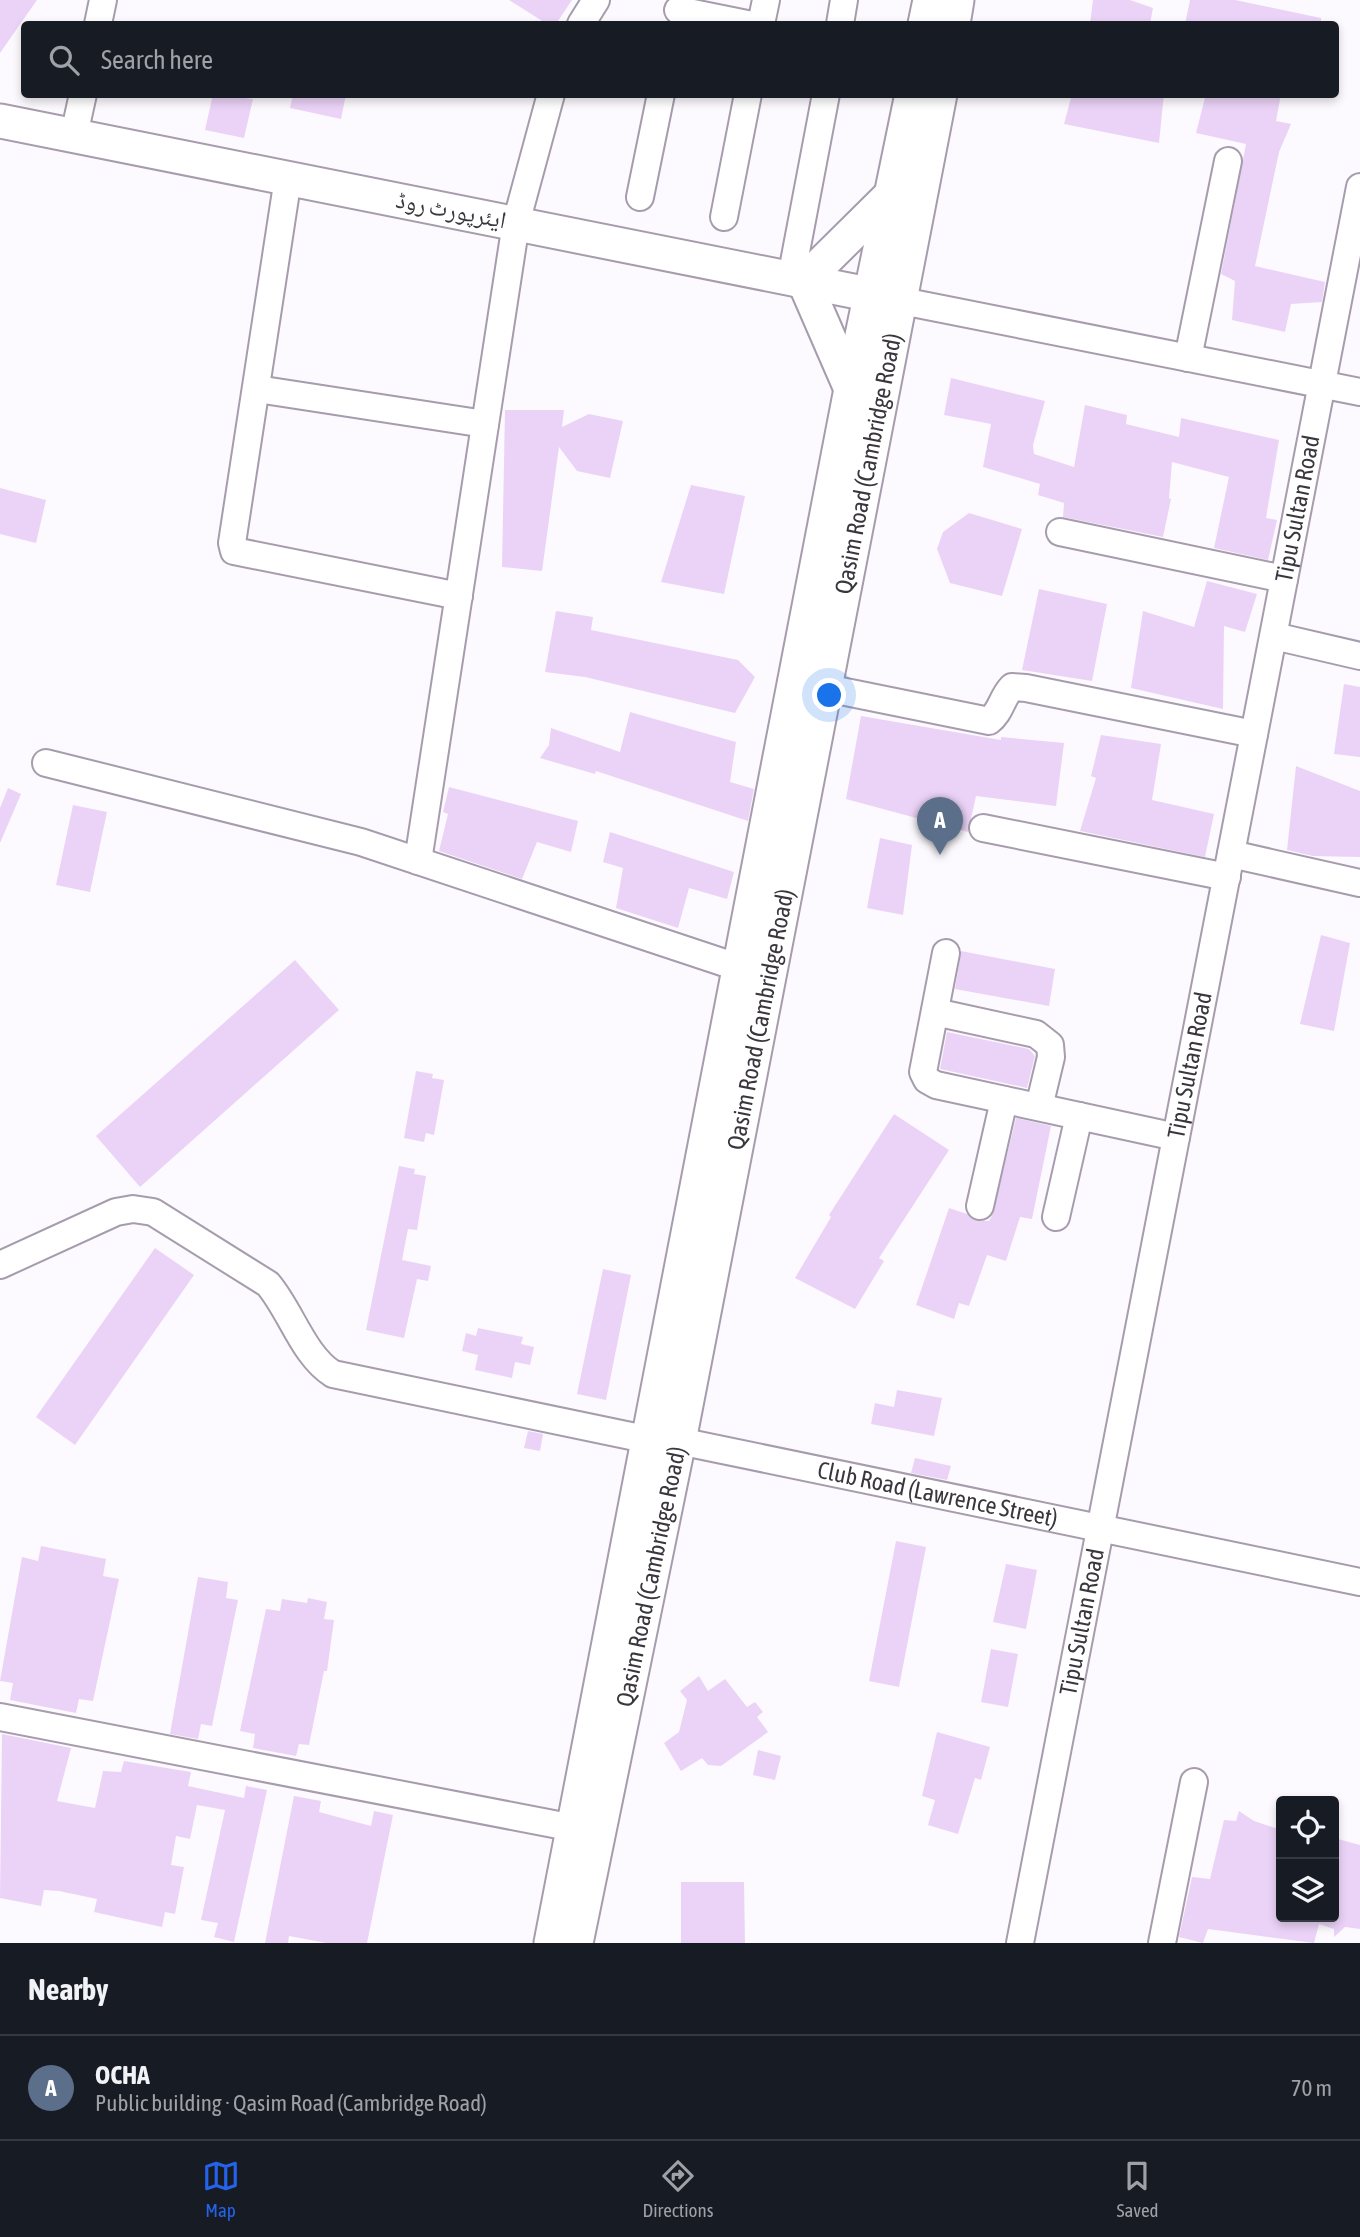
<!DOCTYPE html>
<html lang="en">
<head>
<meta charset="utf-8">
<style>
	body { margin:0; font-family:"Asap Condensed","Noto Naskh Arabic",sans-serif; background:#242831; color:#f1f3f6 }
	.controls { position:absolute; right:21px; bottom:21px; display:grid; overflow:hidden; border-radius:7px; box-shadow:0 4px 10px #0003 }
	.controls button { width:63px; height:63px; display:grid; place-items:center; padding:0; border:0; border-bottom:2px solid #363941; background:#171b24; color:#f1f3f6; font:35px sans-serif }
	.you { position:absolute; left:830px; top:696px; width:24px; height:24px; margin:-18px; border:5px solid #fff; border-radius:50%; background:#1a73e8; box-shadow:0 0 0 10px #1a73e833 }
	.badge { display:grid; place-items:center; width:46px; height:46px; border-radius:50%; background:#2563eb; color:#fff; font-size:23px; font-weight:700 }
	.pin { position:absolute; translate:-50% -58px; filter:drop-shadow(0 2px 4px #0008) }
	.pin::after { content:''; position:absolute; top:37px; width:24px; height:21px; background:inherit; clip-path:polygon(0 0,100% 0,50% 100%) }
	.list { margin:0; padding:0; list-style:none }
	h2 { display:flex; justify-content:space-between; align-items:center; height:91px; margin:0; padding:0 28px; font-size:30px }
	h2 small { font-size:23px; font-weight:400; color:#9ea1a6 }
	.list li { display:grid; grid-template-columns:46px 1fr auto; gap:21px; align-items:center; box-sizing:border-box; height:105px; padding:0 28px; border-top:2px solid #363941 }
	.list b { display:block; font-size:26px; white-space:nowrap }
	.list p { margin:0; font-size:23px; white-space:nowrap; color:#9ea1a6 }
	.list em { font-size:23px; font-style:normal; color:#9ea1a6 }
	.icon { flex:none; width:38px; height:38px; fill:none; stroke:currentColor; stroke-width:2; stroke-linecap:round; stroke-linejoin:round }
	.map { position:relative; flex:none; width:1360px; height:1943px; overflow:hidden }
	.search { position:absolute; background:#171b24; box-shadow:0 4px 10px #0003; left:21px; right:21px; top:21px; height:77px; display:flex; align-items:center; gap:18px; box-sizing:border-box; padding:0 24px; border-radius:7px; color:#9ea1a6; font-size:26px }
	.sheet { height:196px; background:#171b24 }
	nav { display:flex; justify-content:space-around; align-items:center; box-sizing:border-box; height:98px; border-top:2px solid #363941; background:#171b24; font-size:19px; color:#9ea1a6 }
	nav a { display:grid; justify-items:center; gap:4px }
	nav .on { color:#2563eb }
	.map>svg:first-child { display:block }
	.building { fill:#ebd3f7 }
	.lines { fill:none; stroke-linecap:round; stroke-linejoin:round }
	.minor-casing { stroke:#a79cad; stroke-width:30 }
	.major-casing { stroke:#a79cad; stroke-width:37 }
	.minor { stroke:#fff; stroke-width:26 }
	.major { stroke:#fff; stroke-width:33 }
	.labels { text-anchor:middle; stroke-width:5; stroke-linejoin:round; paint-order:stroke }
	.street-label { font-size:24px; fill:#3a363d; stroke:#fff }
</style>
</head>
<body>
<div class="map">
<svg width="1360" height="1943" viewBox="0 0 1360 1943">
	<rect width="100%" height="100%" fill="#fcfafe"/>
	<path class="building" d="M0,0h37l-37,53z
		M509,0h63l-16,24h-9z
		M1093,0h37l23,8 -3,16h-60z
		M1190,0h45l86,18v6h-136z
		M213,94l40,5 -9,39 -39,-8z
		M293,94h53l-5,25 -51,-11z
		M1072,94h92l-5,49 -95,-19z
		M1206,94h75l-5,27 15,3 -12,28 -24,114 70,16 -3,20 -31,2 -6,28 -53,-12 3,-39 -14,-7 25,-130 -50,-11z
		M951,378l94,23 -12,44 1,9 40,13 11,-62 42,10 -1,9 53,13 2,-19 98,22 -13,78 11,2 -9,40 -54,-12 15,-71 -57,-15 -3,36 2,1 -8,38 -100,-20 1,-14 -26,-8 2,-11 -57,-17 8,-43 -47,-9z
		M505,410h59l-2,17 27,-13 34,7 -13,57 -33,-7 -18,-24 -17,124 -40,-4z
		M691,485l54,11 -21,98 -63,-12z
		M0,488l46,12 -10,43 -36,-9z
		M969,513l53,16 -20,67 -52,-13 -13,-34 6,-17z
		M1207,581l50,13 -12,38 -21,-6 -1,83 -92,-21 12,-77 51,16z
		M1039,589l68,15 -15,77 -70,-11z
		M556,611l37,6 -2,13 147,30 17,17 -20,36 -150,-36 -40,-5z
		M1344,684l16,3v70l-26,-3z
		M630,712l106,30 -6,40 24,7 -6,32 -152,-50 -1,3 -55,-16 9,-13 2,-17 69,24z
		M861,716l140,24v-3l63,6 -8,63 -80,-10 -8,36 -122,-33z
		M1101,735l60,9 -9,56 62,14 -9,43 -125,-26 16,-53 -5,-2z
		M1296,766l64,25v66l-47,-1 -26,-6z
		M449,787l129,34 -7,31 -34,-10 -15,37 -83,-28 9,-37 -5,-2z
		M8,788l13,6 -21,49v-35z
		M73,805l34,7 -17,80 -34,-7z
		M610,832l124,40 -7,27 -38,-11 -11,40 -62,-20 7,-40 -20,-6z
		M880,838l32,7 -9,70 -36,-7z
		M1321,935l29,8 -16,88 -34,-7z
		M961,951l94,18 -6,37 -94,-17z
		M295,960l44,50 -199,177 -44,-51z
		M947,1032l82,17 6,7 -8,32 -87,-19z
		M416,1071l17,3 -1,4 12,2 -10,55 -8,-2 -2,9 -20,-4z
		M894,1114l55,36 -70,108 5,3 -29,48 -60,-31 36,-61 -2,-2z
		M1016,1118l35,8 -19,93 -12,-2 -14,44 -19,-6 -18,51 -10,-3 -5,16 -38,-14 33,-97 18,6 10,7h12l3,-5z
		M399,1166l16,3 -1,5 12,2 -9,54 -9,-1 -6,31 29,6 -3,15 -11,-2 -13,59 -38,-8z
		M155,1248l39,27 -119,170 -39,-28z
		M603,1269l28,6 -25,125 -29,-6z
		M478,1328l45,9 -2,7 13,3 -4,18 -15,-3 -3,16 -37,-8 3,-15 -16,-4 4,-18 10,3z
		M897,1390l45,8 -8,38 -63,-12 4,-21 19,4z
		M528,1431l15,3 -3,17 -16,-3z
		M915,1458l36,8 -4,14 -36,-7z
		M896,1541l30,6 -27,140 -30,-6z
		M41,1546l65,13 -3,17 16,3 -26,122 -14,-2 -3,14 -66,-13 3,-17 -13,-2 22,-124 16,4z
		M1006,1564l31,6 -11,59 -33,-7z
		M198,1577l30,5 -2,16 12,2 -26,126 -11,-2 -3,15 -28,-5z
		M308,1598l19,4 -3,17 10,1 -7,51h-3l-15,74 -10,-1 -3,12 -43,-8 2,-14 -15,-3 26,-122 14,2 2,-12 25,4z
		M991,1649l27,5 -10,53 -27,-5z
		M699,1676l9,15 17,-12 22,28 8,-5 8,10 -6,5 11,15 -47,34 -13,-1 -6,-7 -21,13 -17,-28 15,-11 8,-32 -7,-9z
		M937,1732l53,15 -9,33 -6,-2 -17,56 -30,-9 7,-25 -13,-4z
		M2,1734l69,14 -14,53 38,7 8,-37 18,1 3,-11 67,11 -3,14 56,12 2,-12 21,4 -33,152 -20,-5 4,-14 -17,-3 24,-110 -28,-5 -7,34 -14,-3 -5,29 13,2 -9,47 -10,-2 -3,15 -68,-15 3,-13 -38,-8 -15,-1 -3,16 -41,-8z
		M758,1750l23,6 -6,24 -22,-5z
		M294,1796l27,5 -2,11 52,14 3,-15 19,4 -26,128h-41l-37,-7 -1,7h-23z
		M1239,1811l15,10 27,9v87h53v-79l26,7v84l-15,-2 -11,10v-8l-15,-5 -5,19 -106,-14 -5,14 -24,-6 13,-60 18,2 14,-59 12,1z
		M681,1882h63l1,61h-64z"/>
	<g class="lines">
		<g class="minor-casing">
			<g id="minor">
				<path d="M678,10l69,14"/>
				<path d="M98,24l5,-24"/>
				<path d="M581,24l15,-24"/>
				<path d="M761,24l5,-24"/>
				<path d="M840,24l4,-24"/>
				<path d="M74,135l9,-41"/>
				<path d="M288,178l-56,365 2,8 225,45"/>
				<path d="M640,197l21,-103"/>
				<path d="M724,217l24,-123"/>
				<path d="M791,278l35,-184"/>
				<path d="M902,301l458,91"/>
				<path d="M1188,358l40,-197"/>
				<path d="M257,389l228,35"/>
				<path d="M1060,532l224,47"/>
				<path d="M1274,636l86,20"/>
				<path d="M826,688l163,33c12,-9 13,-24 23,-34l14,1 228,46"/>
				<path d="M46,763l315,79 379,126"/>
				<path d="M983,828l244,49"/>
				<path d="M1231,854l129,29"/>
				<path d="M418,861l98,-638 35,-129"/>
				<path d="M946,953l-23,119 4,8 9,5 240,52"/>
				<path d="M935,1012l101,22 14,11 1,12 -12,50"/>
				<path d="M980,1206l24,-106"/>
				<path d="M1056,1217l23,-101"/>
				<path d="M0,1265l116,-53 17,-3 20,3 115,72c23,27 35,71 65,90l317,66"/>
				<path id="s1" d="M679,1441l681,141"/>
				<path d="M0,1717l574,111"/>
				<path id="s2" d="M1020,1943l340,-1756"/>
				<path d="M1162,1943l32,-161"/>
			</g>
		</g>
		<g class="major-casing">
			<g id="major">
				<path d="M925,24l5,-24"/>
				<path d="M953,24l4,-24"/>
				<path d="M0,121l893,178"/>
				<path d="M851,389l-47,-108 88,-87"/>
				<path d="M551,1943l300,-1554 61,-295"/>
				<path id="s3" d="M576,1943l103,-502 261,-1347"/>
			</g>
		</g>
		<use href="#minor" class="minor"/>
		<use href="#major" class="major"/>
	</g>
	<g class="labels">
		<g class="street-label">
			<text transform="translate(451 210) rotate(11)" y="8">ایئرپورٹ روڈ</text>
			<text dy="8" stroke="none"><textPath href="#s3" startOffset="1508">Qasim Road (Cambridge Road)</textPath></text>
			<text dy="8" stroke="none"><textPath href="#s2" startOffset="1461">Tipu Sultan Road</textPath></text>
			<text dy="8" stroke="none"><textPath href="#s3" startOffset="942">Qasim Road (Cambridge Road)</textPath></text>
			<text dy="8" stroke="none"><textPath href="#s2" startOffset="894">Tipu Sultan Road</textPath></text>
			<text dy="8" stroke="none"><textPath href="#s1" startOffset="264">Club Road (Lawrence Street)</textPath></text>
			<text dy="8" stroke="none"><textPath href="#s3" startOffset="374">Qasim Road (Cambridge Road)</textPath></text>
			<text dy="8" stroke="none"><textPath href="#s2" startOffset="327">Tipu Sultan Road</textPath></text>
		</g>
	</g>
</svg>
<div class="controls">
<button><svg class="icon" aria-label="locate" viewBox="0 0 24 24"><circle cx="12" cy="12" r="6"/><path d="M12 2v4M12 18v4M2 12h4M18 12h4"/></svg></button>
<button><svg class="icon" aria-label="layers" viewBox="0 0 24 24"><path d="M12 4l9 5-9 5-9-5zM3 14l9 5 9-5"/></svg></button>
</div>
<div class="you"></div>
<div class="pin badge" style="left:940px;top:855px;background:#5c6f8a">A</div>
<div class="search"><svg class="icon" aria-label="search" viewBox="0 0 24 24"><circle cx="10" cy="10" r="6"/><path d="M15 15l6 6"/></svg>Search here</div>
</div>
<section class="sheet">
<h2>Nearby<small></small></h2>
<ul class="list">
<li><span class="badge" style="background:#5c6f8a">A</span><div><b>OCHA</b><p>Public building · Qasim Road (Cambridge Road)</p></div><em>70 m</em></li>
</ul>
</section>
<nav>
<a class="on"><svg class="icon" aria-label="map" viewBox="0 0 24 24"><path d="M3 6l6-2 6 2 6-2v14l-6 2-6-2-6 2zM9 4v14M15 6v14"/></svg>Map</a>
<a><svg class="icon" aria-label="directions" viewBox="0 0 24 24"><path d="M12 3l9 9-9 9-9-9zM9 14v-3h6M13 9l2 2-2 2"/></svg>Directions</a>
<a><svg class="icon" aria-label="saved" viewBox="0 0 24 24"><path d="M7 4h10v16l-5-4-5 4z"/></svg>Saved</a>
</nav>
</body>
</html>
